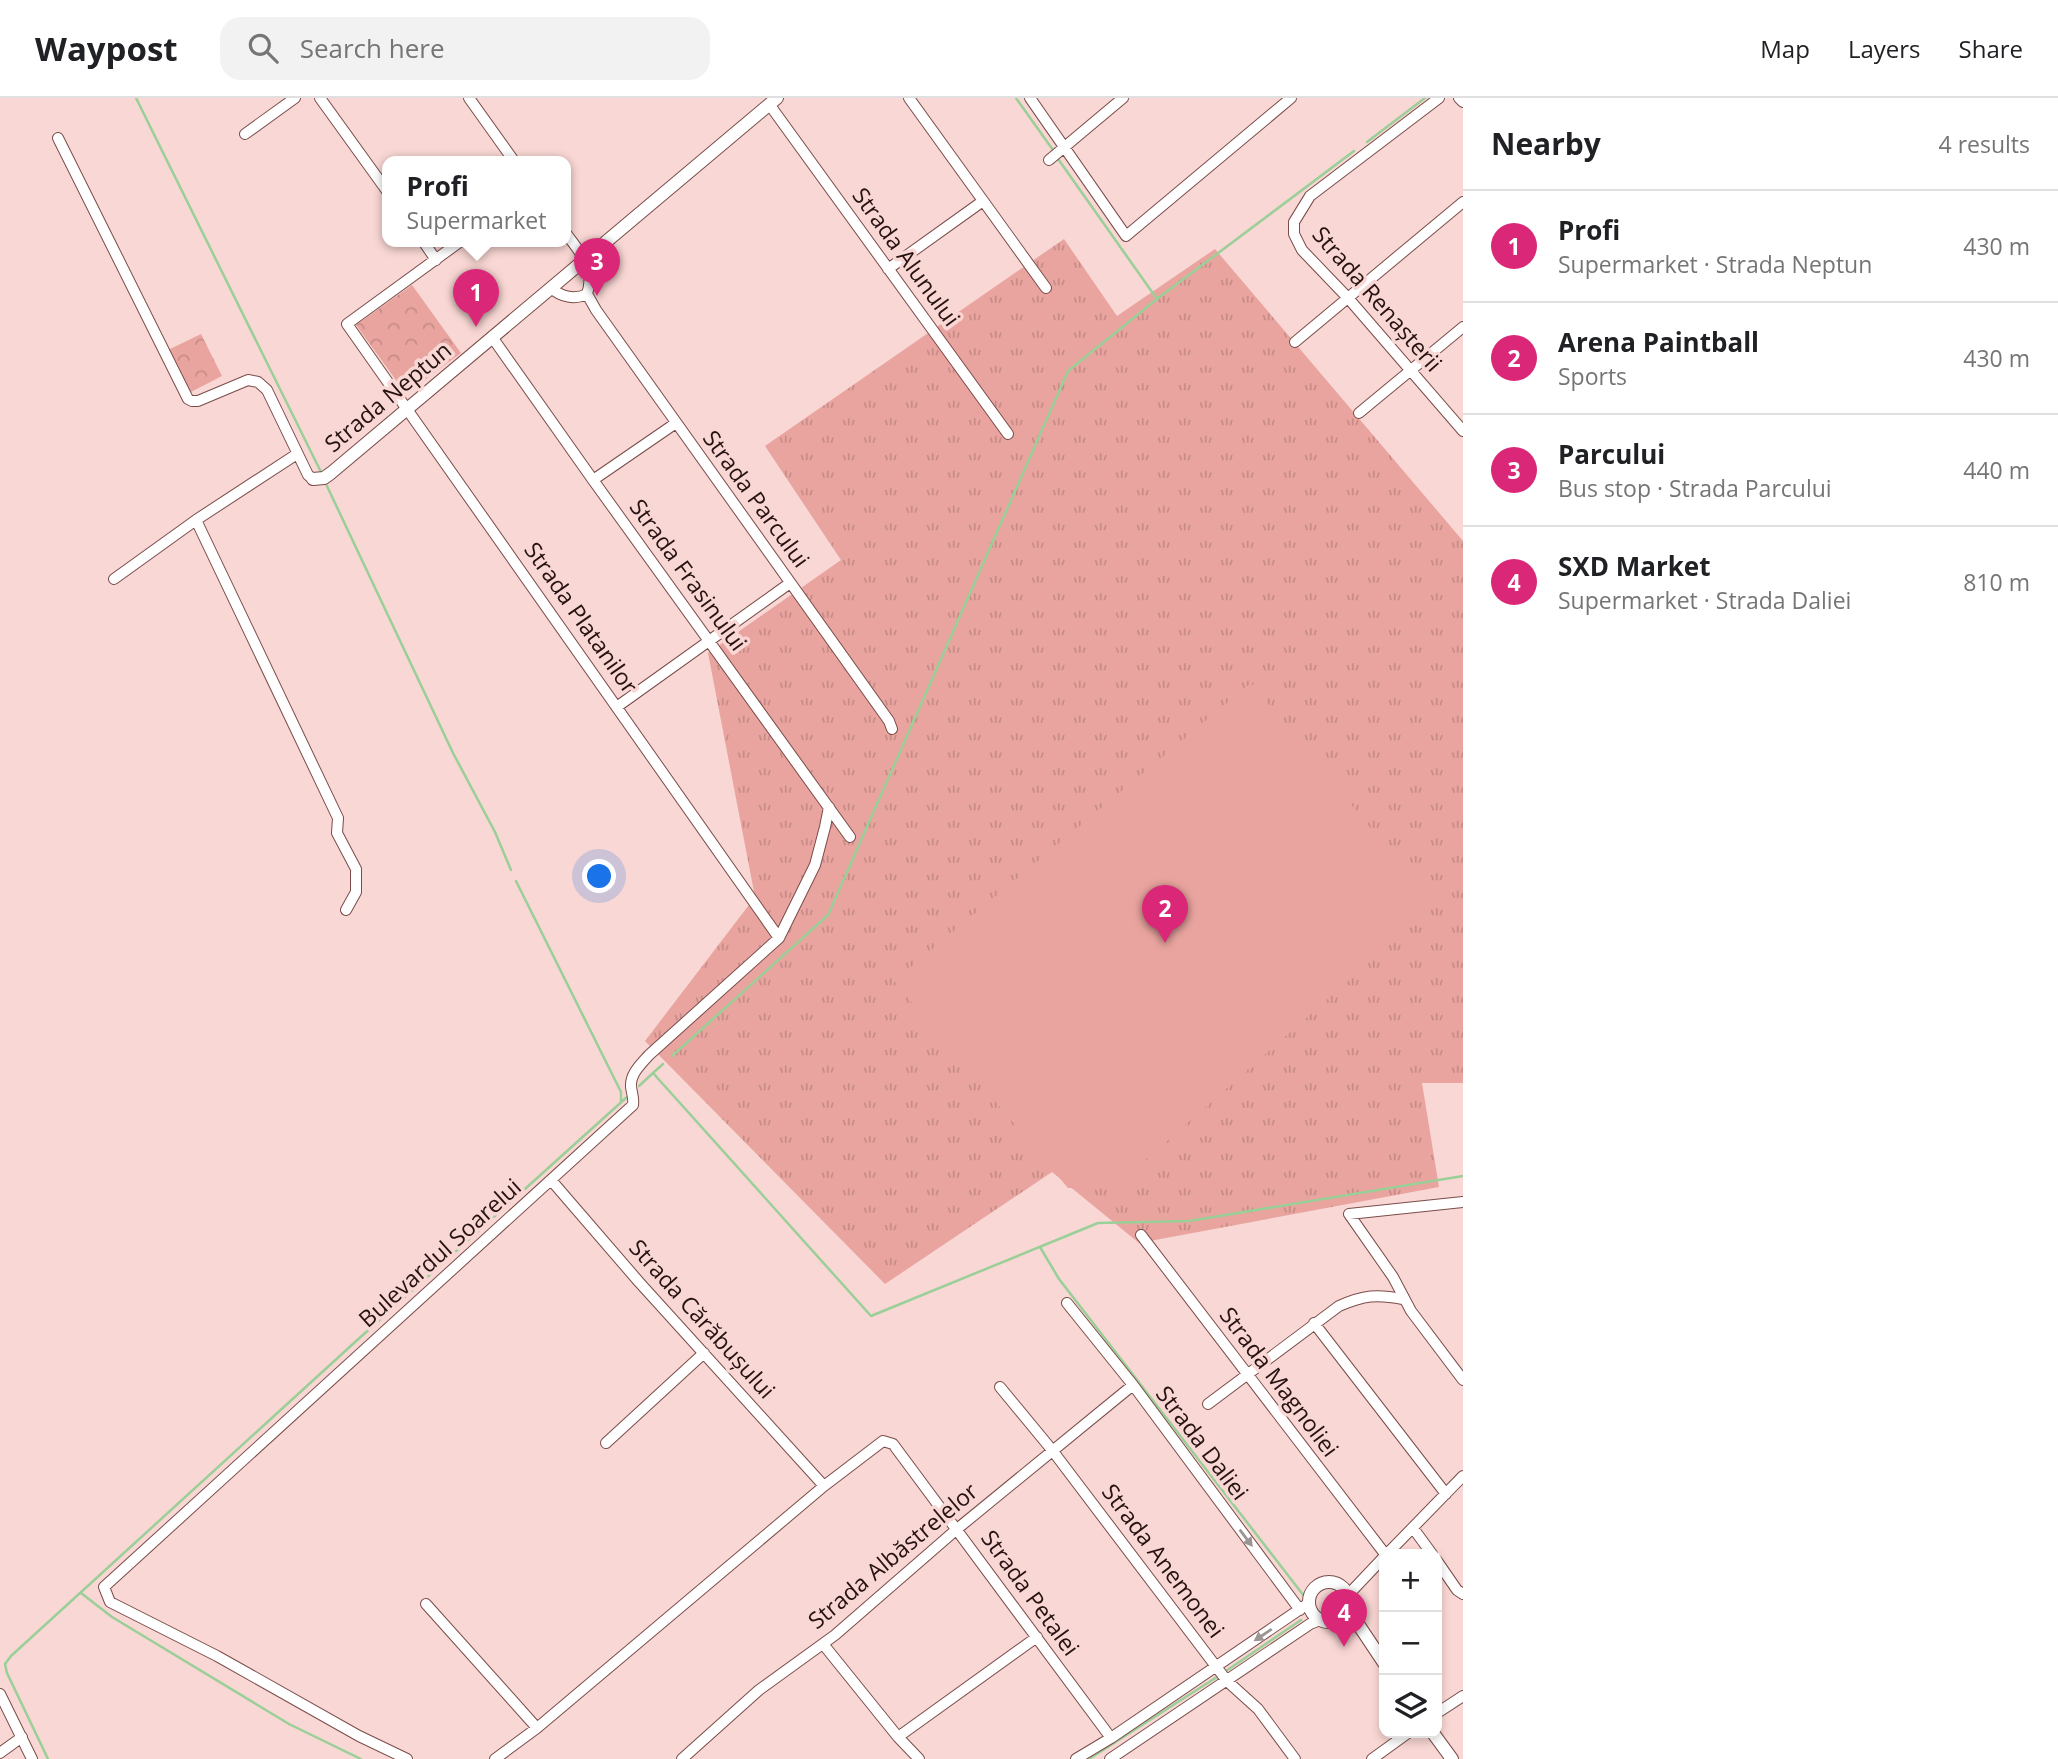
<!DOCTYPE html>
<html lang="en">
<head>
<meta charset="utf-8">
<style>
	body { margin:0; font-family:"Open Sans",sans-serif; background:#f2f2f2; color:#202124 }
	.controls { position:absolute; right:21px; bottom:21px; display:grid; overflow:hidden; border-radius:14px; box-shadow:0 4px 10px #0003 }
	.controls button { width:63px; height:63px; display:grid; place-items:center; padding:0; border:0; border-bottom:2px solid #e0e0e0; background:#fff; color:#202124; font:35px sans-serif }
	.you { position:absolute; left:600px; top:779px; width:24px; height:24px; margin:-18px; border:5px solid #fff; border-radius:50%; background:#1a73e8; box-shadow:0 0 0 10px #1a73e833 }
	.badge { display:grid; place-items:center; width:46px; height:46px; border-radius:50%; background:#db2777; color:#fff; font-size:23px; font-weight:700 }
	.pin { position:absolute; translate:-50% -58px; filter:drop-shadow(0 2px 4px #0008) }
	.pin::after { content:''; position:absolute; top:37px; width:24px; height:21px; background:inherit; clip-path:polygon(0 0,100% 0,50% 100%) }
	.popup { position:absolute; left:382px; top:58px; width:189px; height:91px; box-sizing:border-box; display:grid; place-content:center; border-radius:14px; background:#fff; filter:drop-shadow(0 2px 5px #0005); font-size:23px; white-space:nowrap; color:#757577 }
	.popup b { font-size:26px; color:#202124 }
	.popup::after { content:''; position:absolute; left:50%; top:100%; margin-left:-14px; border:14px solid transparent; border-top-color:#fff }
	.list { margin:0; padding:0; list-style:none }
	h2 { display:flex; justify-content:space-between; align-items:center; height:91px; margin:0; padding:0 28px; font-size:30px }
	h2 small { font-size:23px; font-weight:400; color:#757577 }
	.list li { display:grid; grid-template-columns:46px 1fr auto; gap:21px; align-items:center; box-sizing:border-box; height:112px; padding:0 28px; border-top:2px solid #e0e0e0 }
	.list b { display:block; font-size:26px; white-space:nowrap }
	.list p { margin:0; font-size:23px; white-space:nowrap; color:#757577 }
	.list em { font-size:23px; font-style:normal; color:#757577 }
	.icon { flex:none; width:38px; height:38px; fill:none; stroke:currentColor; stroke-width:2; stroke-linecap:round; stroke-linejoin:round }
	.map { position:relative; flex:none; width:1463px; height:1661px; overflow:hidden }
	header { display:flex; align-items:center; gap:42px; box-sizing:border-box; height:98px; padding:0 35px; background:#fff; border-bottom:2px solid #e0e0e0 }
	header strong { font-size:33px }
	nav { display:flex; gap:38px; margin-inline-start:auto; font-size:24px }
	.search { width:490px; height:63px; background:#f2f2f2; display:flex; align-items:center; gap:18px; box-sizing:border-box; padding:0 24px; border-radius:21px; color:#757577; font-size:26px }
	main { display:flex }
	aside { flex:1; background:#fff }
	.map>svg:first-child { display:block }
	.grass { fill:url(#grass-tufts) }
	.park { fill:url(#park-crowns) }
	.pitch { fill:#e9a49f }
	.lines { fill:none; stroke-linecap:round; stroke-linejoin:round }
	.stream { stroke:#9acf98; stroke-width:2.5 }
	.minor-casing { stroke:#7a4c49; stroke-width:12 }
	.tertiary-casing { stroke:#7a4c49; stroke-width:14 }
	.minor { stroke:#fff; stroke-width:10 }
	.tertiary { stroke:#fff; stroke-width:12 }
	.oneway { fill:#9d9494 }
	.labels { text-anchor:middle; stroke-width:7; stroke-linejoin:round; paint-order:stroke }
	.street-label { font-size:23px; fill:#251211; stroke:#f9d7d4 }
</style>
</head>
<body>
<header>
<strong>Waypost</strong>
<div class="search"><svg class="icon" aria-label="search" viewBox="0 0 24 24"><circle cx="10" cy="10" r="6"/><path d="M15 15l6 6"/></svg>Search here</div>
<nav><a>Map</a><a>Layers</a><a>Share</a></nav>
</header>
<main>
<div class="map">
<svg width="1463" height="1661" viewBox="0 0 1463 1661">
	<defs>
		<pattern id="grass-tufts" width="24" height="20" patternUnits="userSpaceOnUse" patternTransform="scale(1.75)"><rect width="24" height="20" fill="#e9a49f"/><path d="M3 7l-1-3M5 7V3M7 7l1-3M15 17l-1-3M17 17v-4M19 17l1-3" fill="none" stroke="#c88c88"/></pattern>
		<pattern id="park-crowns" width="20" height="18" patternUnits="userSpaceOnUse" patternTransform="scale(1.75)"><rect width="20" height="18" fill="#e9a49f"/><path d="M2 6a3 3 0 1 1 6 0M12 15a3 3 0 1 1 6 0" fill="none" stroke="#c88c88"/></pattern>
	</defs>
	<rect width="100%" height="100%" fill="#f9d7d4"/>
	<path class="grass" d="M1064,141l53,77 98,-67 248,292v542h-41l17,104 -300,56 -87,-71 -167,112 -240,-243 110,-144 -47,-244 133,-93 -76,-114z"/>
	<path class="park" d="M412,187l49,68 -55,41 -50,-69z
		M201,236l21,42 -33,17 -21,-43z"/>
	<path class="pitch" d="M1251,585l183,222 -321,284 -45,-1 -174,-207z"/>
	<g class="lines">
		<path class="stream" d="M136,0l185,374
			M1016,0l37,52
			M1367,44l58,-44
			M1056,58l101,143
			M326,386l127,269 42,79 16,38
			M516,783l105,211v10
			M672,958l156,-141 240,-544 89,-72 197,-148
			M663,966l-10,9 218,243 227,-93 91,-2 274,-45
			M639,988l14,-13
			M1040,1149l19,32 245,317
			M81,1495l31,24 177,107 72,35
			M1226,1573l75,-51
			M48,1661l-41,-86 -2,-9 6,-8 343,-313 273,-246
			M1089,1661l131,-84"/>
		<g class="minor-casing">
			<path id="minor" d="M320,0l67,93
				M469,0l45,63
				M909,0l137,190
				M1030,0l96,138 165,-138
				M1439,0l-129,98 -16,26v12l8,16 46,48 115,133
				M1459,0l4,4
				M769,6l239,330
				M245,36l50,-36
				M58,40l130,261 4,2h6l50,-21 10,2 9,8 41,85 5,4
				M1049,62l74,-62
				M423,143l13,19
				M461,143l-114,83 432,614
				M888,171l95,-68
				M551,190c10,9 24,12 36,6 9,-27 -7,-41 -22,-62
				M587,196l9,16 293,411 3,8
				M492,239l101,143 257,357
				M1295,244l168,-140
				M1359,315l104,-86
				M593,382l83,-57
				M196,422l142,298 -1,15 19,36v23l-10,18
				M114,481l82,-59 101,-66
				M618,608l172,-123
				M551,1082l88,102 185,204
				M1463,1104l-114,12 44,63 18,34 52,69
				M1141,1137l244,319
				M1067,1205l66,82 167,225
				M1314,1225l132,171
				M1000,1289l52,63 175,231 31,28 37,50
				M1208,1306l131,-98c25,-11 38,-12 64,-7
				M606,1345l98,-90
				M1413,1430l19,26
				M1387,1456l76,-78
				M1437,1463l20,29 6,4
				M1348,1497l36,-38
				M426,1506l111,124
				M823,1546l75,93 21,22
				M0,1596l32,65
				M1437,1615l26,-17
				M898,1639l139,-100
				M0,1655l22,-16
				M407,1661l-48,-23 -142,-80 -107,-54 -6,-15 529,-482c1,-7 -1,-11 -2,-18 -1,-13 10,-23 18,-32l130,-117 36,-73 10,-38 4,-20
				M495,1661l42,-31 287,-242 59,-45 10,3 218,294
				M682,1661l77,-69 76,-55 122,-106 176,-144
				M1076,1661l35,-21 198,-135
				M1110,1661l200,-135 10,-4
				M1372,1661l36,-26"/>
		</g>
		<g class="tertiary-casing">
			<path id="tertiary" d="M313,381l11,-1 7,-5 446,-375
				M1309 1504a20 20 0 1 1 40 0a20 20 0 1 1-40 0Z
				M1348,1511l36,54
				M1433,1635l19,26"/>
		</g>
		<use href="#minor" class="minor"/>
		<use href="#tertiary" class="tertiary"/>
	</g>
	<defs><path id="oneway-solid" d="M-6-.8H1V-3.2L6.5 0L1 3.2V.8H-6Z" transform="scale(1.75)"/></defs>
	<g class="oneway">
		<use href="#oneway-solid" transform="translate(1246 1440) rotate(53)"/>
		<use href="#oneway-solid" transform="translate(1263 1537) rotate(146)"/>
	</g>
	<g class="labels">
		<g class="street-label">
			<text transform="translate(906 159) rotate(54)" y="8">Strada Alunului</text>
			<text transform="translate(1377 201) rotate(49)" y="8">Strada Renașterii</text>
			<text transform="translate(388 299) rotate(-40)" y="8">Strada Neptun</text>
			<text transform="translate(756 401) rotate(54)" y="8">Strada Parcului</text>
			<text transform="translate(688 477) rotate(54)" y="8">Strada Frasinului</text>
			<text transform="translate(581 520) rotate(55)" y="8">Strada Platanilor</text>
			<text transform="translate(440 1155) rotate(-42)" y="8">Bulevardul Soarelui</text>
			<text transform="translate(702 1221) rotate(48)" y="8">Strada Cărăbușului</text>
			<text transform="translate(1279 1284) rotate(53)" y="8">Strada Magnoliei</text>
			<text transform="translate(1202 1345) rotate(53)" y="8">Strada Daliei</text>
			<text transform="translate(893 1458) rotate(-40)" y="8">Strada Albăstrelelor</text>
			<text transform="translate(1163 1463) rotate(53)" y="8">Strada Anemonei</text>
			<text transform="translate(1030 1495) rotate(54)" y="8">Strada Petalei</text>
		</g>
	</g>
</svg>
<div class="controls">
<button>+</button>
<button>−</button>
<button><svg class="icon" aria-label="layers" viewBox="0 0 24 24"><path d="M12 4l9 5-9 5-9-5zM3 14l9 5 9-5"/></svg></button>
</div>
<div class="you"></div>
<div class="pin badge" style="left:476px;top:229px">1</div>
<div class="popup"><b>Profi</b>Supermarket</div>
<div class="pin badge" style="left:1165px;top:845px">2</div>
<div class="pin badge" style="left:597px;top:198px">3</div>
<div class="pin badge" style="left:1344px;top:1549px">4</div>
</div>
<aside>
<h2>Nearby<small>4 results</small></h2>
<ul class="list">
<li><span class="badge">1</span><div><b>Profi</b><p>Supermarket · Strada Neptun</p></div><em>430 m</em></li>
<li><span class="badge">2</span><div><b>Arena Paintball</b><p>Sports</p></div><em>430 m</em></li>
<li><span class="badge">3</span><div><b>Parcului</b><p>Bus stop · Strada Parcului</p></div><em>440 m</em></li>
<li><span class="badge">4</span><div><b>SXD Market</b><p>Supermarket · Strada Daliei</p></div><em>810 m</em></li>
</ul>
</aside>
</main>
</body>
</html>
